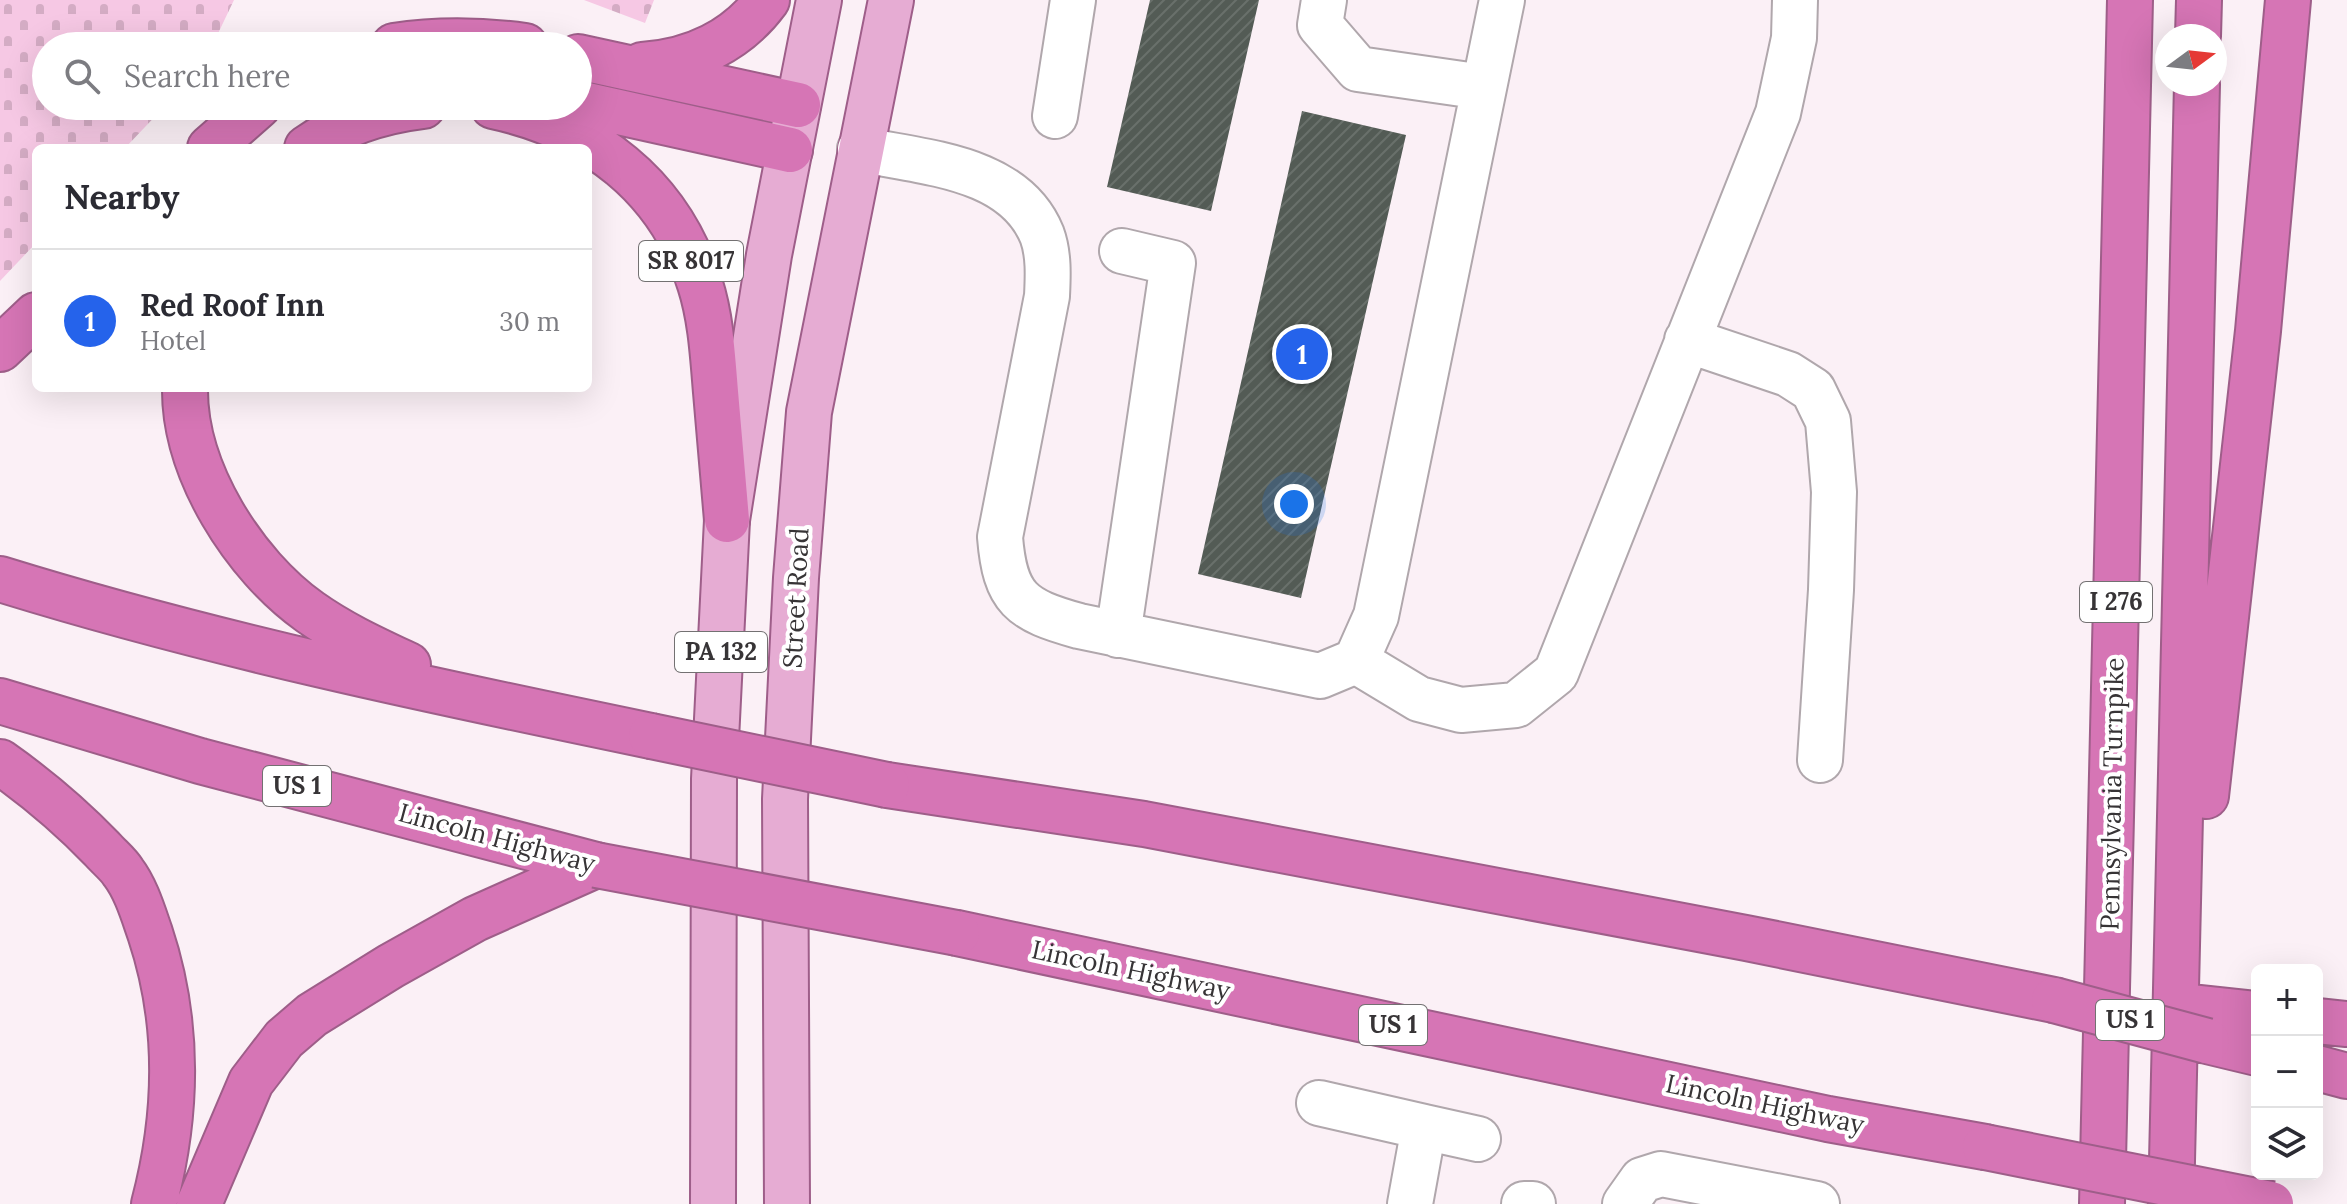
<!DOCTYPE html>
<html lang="en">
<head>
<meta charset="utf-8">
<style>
	body { margin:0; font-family:Lora,serif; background:#f7f7f7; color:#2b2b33 }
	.controls { position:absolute; right:24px; bottom:24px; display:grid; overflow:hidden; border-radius:12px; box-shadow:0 8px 32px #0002 }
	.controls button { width:72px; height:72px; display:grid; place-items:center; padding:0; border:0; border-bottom:2px solid #e1e1e2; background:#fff; color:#2b2b33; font:40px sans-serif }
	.compass { position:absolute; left:2155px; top:24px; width:72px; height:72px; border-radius:50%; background:#fff; box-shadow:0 8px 32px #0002; rotate:75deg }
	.you { position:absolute; left:1294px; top:504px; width:28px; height:28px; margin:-20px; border:6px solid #fff; border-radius:50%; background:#1a73e8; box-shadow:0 0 0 12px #1a73e833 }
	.badge { display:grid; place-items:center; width:52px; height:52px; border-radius:50%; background:#2563eb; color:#fff; font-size:26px; font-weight:700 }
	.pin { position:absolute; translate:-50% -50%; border:4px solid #fff; box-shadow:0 2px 8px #0006 }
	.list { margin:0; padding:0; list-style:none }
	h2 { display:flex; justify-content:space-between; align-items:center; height:104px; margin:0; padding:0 32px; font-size:34px }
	h2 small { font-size:26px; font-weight:400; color:#7c7c81 }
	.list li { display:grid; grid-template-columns:52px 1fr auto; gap:24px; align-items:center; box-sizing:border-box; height:144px; padding:0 32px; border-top:2px solid #e1e1e2 }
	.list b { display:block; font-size:30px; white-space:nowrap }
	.list p { margin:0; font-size:26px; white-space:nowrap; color:#7c7c81 }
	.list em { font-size:26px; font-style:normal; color:#7c7c81 }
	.icon { flex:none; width:44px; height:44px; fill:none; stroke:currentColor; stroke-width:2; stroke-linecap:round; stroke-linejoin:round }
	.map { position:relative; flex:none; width:2347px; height:1204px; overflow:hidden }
	.search { position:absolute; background:#fff; box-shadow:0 8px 32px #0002; left:32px; top:32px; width:560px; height:88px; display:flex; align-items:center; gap:20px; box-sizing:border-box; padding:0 28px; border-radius:44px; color:#7c7c81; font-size:30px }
	.panel { position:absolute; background:#fff; box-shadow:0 8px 32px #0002; left:32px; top:144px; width:560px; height:248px; border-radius:12px }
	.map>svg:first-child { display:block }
	.cemetery { fill:url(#cemetery-stones) }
	.building { fill:url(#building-hatch) }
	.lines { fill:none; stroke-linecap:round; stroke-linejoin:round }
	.minor-casing { stroke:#b0a7ac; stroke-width:48 }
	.major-casing { stroke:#9e5e89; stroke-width:48 }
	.highway-casing { stroke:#9e5e89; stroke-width:48 }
	.minor { stroke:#fff; stroke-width:44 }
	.major { stroke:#e6acd3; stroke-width:44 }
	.highway { stroke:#d675b5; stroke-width:44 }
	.highway-bridge-casing { stroke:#9e5e89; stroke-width:48; stroke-linecap:butt }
	.highway-bridge { stroke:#d675b5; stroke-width:44 }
	.labels { text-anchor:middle; stroke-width:8; stroke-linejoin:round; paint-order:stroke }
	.shield { fill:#fff; stroke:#737172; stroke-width:2 }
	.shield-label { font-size:24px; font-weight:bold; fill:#373436 }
	.street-label { font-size:26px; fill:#373436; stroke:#fff }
</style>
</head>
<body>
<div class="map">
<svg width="2347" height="1204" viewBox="0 0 2347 1204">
	<defs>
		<pattern id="cemetery-stones" width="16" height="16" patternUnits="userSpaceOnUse" patternTransform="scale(2)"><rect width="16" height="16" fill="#f6c8e4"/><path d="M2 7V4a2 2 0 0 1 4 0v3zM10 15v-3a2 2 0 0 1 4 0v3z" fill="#d4acc4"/></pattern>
		<pattern id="building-hatch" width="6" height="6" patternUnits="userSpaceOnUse" patternTransform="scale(2)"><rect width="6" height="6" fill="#535b55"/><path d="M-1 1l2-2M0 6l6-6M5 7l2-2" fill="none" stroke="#69706b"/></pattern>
	</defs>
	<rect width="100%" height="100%" fill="#fbf0f6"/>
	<path class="cemetery" d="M0,0h234l-22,46h-166v60h119l-40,42h-89v95l-36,38z
		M584,0h70l-9,23z"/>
	<path class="building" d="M1150,0h109l-48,211 -104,-24z
		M1302,111l104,24 -105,463 -103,-24z"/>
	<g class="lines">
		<g class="minor-casing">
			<path id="minor" d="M1324,0l-4,25 38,44 125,18
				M1055,116l18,-116
				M860,149c64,14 154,17 182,86 7,19 6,41 5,61l-47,241c5,62 21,73 79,89l241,50 36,-15 20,-45 126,-616
				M1687,340l101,34 25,16 15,31 6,71 -3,98 -11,170
				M1118,635l55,-372 -51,-12
				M1356,661l63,38 42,11 55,-5 40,-32 222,-560 16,-75 1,-38
				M1319,1103l105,24
				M1410,1204l14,-77 54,12
				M1524,1204h9
				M1625,1204l17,-24 19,-6 156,30"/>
		</g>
		<g class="major-casing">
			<path id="major" d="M713,1204l1,-425 13,-259 42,-265 50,-255
				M787,1204l-2,-405 11,-221 13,-166 82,-412"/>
		</g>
		<g class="highway-casing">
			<path id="highway" d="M2198,36l1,-36
				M394,46c45,-7 87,-6 131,0
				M578,57l220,48
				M642,65c50,-3 95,-24 125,-65
				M578,103l212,47
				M493,106c98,21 176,79 207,178 11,34 13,72 16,108 4,43 7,86 11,128
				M210,148l48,-42
				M307,148c34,-24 75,-37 116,-42
				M0,349l36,-34
				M185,388c-1,83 59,177 125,224 31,22 64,37 98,53
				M0,579c213,66 433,112 651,157
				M0,701l200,60 396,104
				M0,762c37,26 71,55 102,87 7,8 16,15 21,23 13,17 20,41 27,61 30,90 28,180 4,271
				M887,785l257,39 602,114 308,62
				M2206,796l52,-465 30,-331
				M957,933l871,186 157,28
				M2192,1007l65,7
				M2317,1021l30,3
				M2207,1041l50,12
				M2317,1068l30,8
				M199,1204l52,-122 33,-43 28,-24 79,-49 84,-47 121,-54
				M2102,1204l28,-1204
				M2171,1204l26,-1120"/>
		</g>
		<use href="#minor" class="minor"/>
		<use href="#major" class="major"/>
		<use href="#highway" class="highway"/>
		<g class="highway-bridge-casing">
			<path id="highway-bridge" d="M651,736l236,49
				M596,865l361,68
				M2054,1000l153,41
				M1985,1147l286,57"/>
		</g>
		<use href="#highway-bridge" class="highway-bridge"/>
	</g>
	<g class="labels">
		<g class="shield">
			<rect x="639" y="241" width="104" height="40" rx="6"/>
			<rect x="2080" y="582" width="72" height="40" rx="6"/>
			<rect x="675" y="632" width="92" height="40" rx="6"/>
			<rect x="263" y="766" width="68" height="40" rx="6"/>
			<rect x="2096" y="1000" width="68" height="40" rx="6"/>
			<rect x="1359" y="1005" width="68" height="40" rx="6"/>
		</g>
		<g class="shield-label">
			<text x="691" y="269">SR 8017</text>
			<text x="2116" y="610">I 276</text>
			<text x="721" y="660">PA 132</text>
			<text x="297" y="794">US 1</text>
			<text x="2130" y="1028">US 1</text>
			<text x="1393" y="1033">US 1</text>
		</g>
		<g class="street-label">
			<text transform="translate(796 598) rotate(-87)" y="9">Street Road</text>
			<text transform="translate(2112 794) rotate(-89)" y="9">Pennsylvania Turnpike</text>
			<text transform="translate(497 838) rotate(15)" y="9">Lincoln Highway</text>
			<text transform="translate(1131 970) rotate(12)" y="9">Lincoln Highway</text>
			<text transform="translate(1765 1104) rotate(12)" y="9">Lincoln Highway</text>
		</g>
	</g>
</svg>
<div class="controls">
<button>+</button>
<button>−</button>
<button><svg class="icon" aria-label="layers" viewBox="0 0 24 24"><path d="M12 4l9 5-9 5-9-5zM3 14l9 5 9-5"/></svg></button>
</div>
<svg class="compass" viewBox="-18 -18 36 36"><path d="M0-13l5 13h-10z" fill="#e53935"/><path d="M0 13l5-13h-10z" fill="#7c7c81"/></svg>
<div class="you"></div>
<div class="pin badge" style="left:1302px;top:354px">1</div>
<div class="search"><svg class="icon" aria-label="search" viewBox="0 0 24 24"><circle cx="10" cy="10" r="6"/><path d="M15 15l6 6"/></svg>Search here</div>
<section class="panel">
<h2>Nearby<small></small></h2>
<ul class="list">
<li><span class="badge">1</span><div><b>Red Roof Inn</b><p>Hotel</p></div><em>30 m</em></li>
</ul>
</section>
</div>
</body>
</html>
